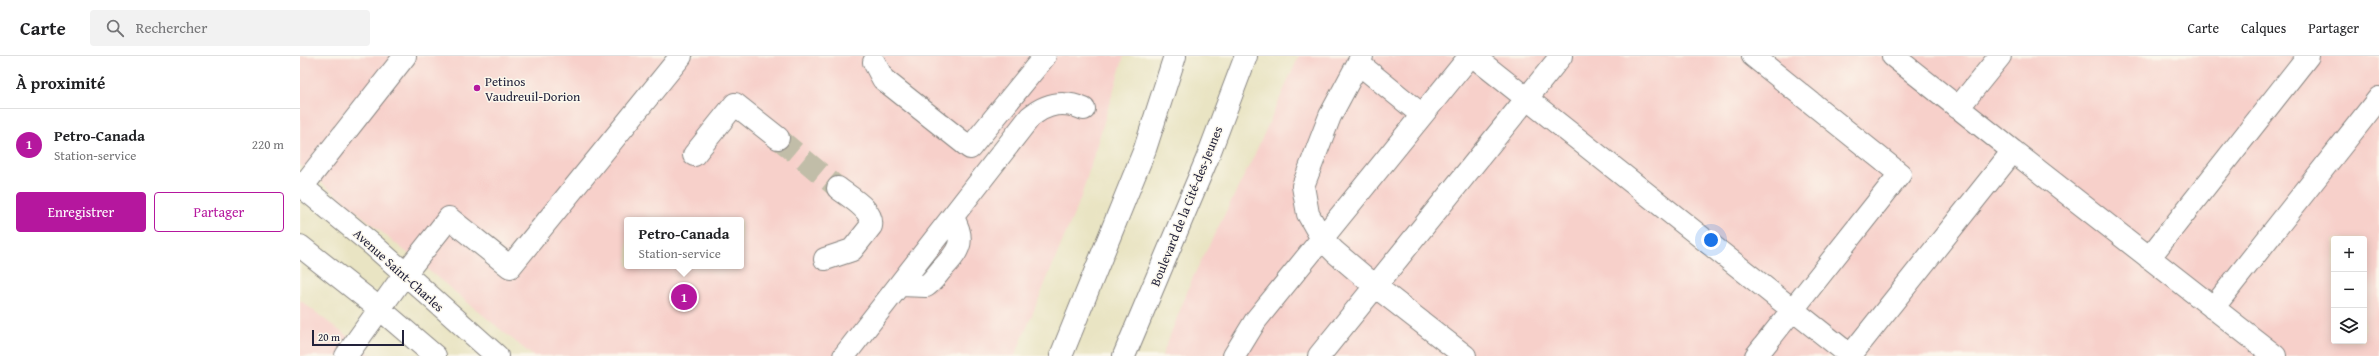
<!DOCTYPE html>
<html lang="fr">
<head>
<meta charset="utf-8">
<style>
	body { margin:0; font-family:"Gentium Book Plus",serif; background:#f2f2f2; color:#202124 }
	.controls { position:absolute; right:12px; bottom:12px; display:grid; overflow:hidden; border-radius:4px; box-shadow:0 2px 10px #0003 }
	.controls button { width:36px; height:36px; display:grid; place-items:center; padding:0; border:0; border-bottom:1px solid #e0e0e0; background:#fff; color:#202124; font:20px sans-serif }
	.scale { position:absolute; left:12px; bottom:10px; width:92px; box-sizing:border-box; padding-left:4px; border:2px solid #22223b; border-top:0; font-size:11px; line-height:14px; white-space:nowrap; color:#22223b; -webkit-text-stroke:3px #fbf7ec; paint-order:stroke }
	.you { position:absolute; left:1411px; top:184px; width:14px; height:14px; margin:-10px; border:3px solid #fff; border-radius:50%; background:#1a73e8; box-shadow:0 0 0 6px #1a73e833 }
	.badge { display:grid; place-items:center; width:26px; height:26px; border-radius:50%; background:#b5179e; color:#fff; font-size:13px; font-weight:700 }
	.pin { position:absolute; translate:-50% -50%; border:2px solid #fff; box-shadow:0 1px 4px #0006 }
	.popup { position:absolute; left:324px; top:161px; width:120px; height:52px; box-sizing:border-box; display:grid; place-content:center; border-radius:4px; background:#fff; filter:drop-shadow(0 1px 3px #0005); font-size:13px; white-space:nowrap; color:#757577 }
	.popup b { font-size:15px; color:#202124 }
	.popup::after { content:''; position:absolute; left:50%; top:100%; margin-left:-8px; border:8px solid transparent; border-top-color:#fff }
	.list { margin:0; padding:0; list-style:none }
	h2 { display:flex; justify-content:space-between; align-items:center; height:52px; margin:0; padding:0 16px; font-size:17px }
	h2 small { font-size:13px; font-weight:400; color:#757577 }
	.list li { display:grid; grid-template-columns:26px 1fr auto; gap:12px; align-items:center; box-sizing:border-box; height:72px; padding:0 16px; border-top:1px solid #e0e0e0 }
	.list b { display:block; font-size:15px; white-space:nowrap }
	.list p { margin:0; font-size:13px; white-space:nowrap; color:#757577 }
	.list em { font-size:13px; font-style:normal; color:#757577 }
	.actions { display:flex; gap:8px; padding:12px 16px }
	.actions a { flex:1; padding:9px 0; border:1px solid #b5179e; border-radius:4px; text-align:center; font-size:14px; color:#b5179e }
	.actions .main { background:#b5179e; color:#fff }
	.icon { flex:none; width:22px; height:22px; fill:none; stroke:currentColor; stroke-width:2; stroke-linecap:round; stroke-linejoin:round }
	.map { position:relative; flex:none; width:2079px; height:300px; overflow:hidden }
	header { display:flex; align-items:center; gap:24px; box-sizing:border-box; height:56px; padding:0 20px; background:#fff; border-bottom:1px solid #e0e0e0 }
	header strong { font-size:19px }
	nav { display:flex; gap:22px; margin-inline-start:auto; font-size:14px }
	.search { width:280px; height:36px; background:#f2f2f2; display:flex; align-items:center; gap:10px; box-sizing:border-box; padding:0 14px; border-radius:4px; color:#757577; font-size:15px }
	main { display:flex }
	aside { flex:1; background:#fff }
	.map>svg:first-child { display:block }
	.built { fill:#f7d0ca; fill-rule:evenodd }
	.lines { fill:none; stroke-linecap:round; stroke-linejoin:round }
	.minor-tunnel { stroke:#c1bda8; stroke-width:22; stroke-dasharray:22 11; stroke-linecap:butt }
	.minor-casing { stroke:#86837f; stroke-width:24 }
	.major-casing { stroke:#86837f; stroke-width:24 }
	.minor { stroke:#fff; stroke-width:22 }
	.major { stroke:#fff; stroke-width:22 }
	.poi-dot { fill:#b5179e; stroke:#fbf7ec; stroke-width:1.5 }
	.labels { text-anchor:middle; stroke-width:3; stroke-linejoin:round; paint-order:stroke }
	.poi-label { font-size:13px; fill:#22223b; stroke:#fbf7ec; text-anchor:start }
	.street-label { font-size:13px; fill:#22223b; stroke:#fbf7ec }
</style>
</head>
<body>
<header>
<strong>Carte</strong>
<div class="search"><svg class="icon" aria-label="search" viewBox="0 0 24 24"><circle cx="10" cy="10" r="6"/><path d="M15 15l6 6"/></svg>Rechercher</div>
<nav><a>Carte</a><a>Calques</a><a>Partager</a></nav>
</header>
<main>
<aside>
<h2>À proximité<small></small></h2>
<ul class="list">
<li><span class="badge">1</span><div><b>Petro-Canada</b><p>Station-service</p></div><em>220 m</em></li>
</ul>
<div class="actions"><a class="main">Enregistrer</a><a>Partager</a></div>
</aside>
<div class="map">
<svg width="2079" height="300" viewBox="0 0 2079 300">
	<rect width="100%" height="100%" fill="#fbf7ec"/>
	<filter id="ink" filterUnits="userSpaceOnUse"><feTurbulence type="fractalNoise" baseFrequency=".025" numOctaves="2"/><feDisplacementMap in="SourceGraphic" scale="8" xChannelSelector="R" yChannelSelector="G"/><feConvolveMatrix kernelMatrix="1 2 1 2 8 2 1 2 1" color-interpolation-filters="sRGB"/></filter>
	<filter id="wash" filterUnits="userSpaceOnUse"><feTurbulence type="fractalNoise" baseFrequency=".012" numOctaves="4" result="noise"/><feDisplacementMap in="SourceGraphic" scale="16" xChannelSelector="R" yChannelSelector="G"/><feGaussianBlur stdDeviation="0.9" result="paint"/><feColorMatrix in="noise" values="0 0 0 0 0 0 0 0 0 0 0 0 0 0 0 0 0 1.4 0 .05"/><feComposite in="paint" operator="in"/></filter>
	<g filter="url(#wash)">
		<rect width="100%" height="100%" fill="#e9e4c3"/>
		<path class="built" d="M0,0h824l-43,141 -66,159h-482l-233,-191zM327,164h114v46h-114z
			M999,0h1080v300h-1217l31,-79 60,-119zM2034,183h30v102h-30z
			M0,244l23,18 50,38h-73z"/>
	</g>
	<g filter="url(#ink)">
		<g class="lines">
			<path class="minor-tunnel" d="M478,82l60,50"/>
			<g class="minor-casing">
				<path id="minor" d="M1062,0l-32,60 -27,70 5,28 14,25 13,13 40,34 90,70
					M1173,0l378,300
					M1453,0l147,118 -144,182
					M574,6l9,17 87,69 75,-92
					M1058,7l64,52
					M1658,52l42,-52
					M1713,95l262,205
					M394,99l41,-51 43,34
					M0,129l74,61 123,110
					M2,131l103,-131
					M0,190l80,63 55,47
					M1849,202l159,-202
					M525,203l27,-9 19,-24c3,-16 -22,-29 -33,-38
					M601,229l25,1c6,-4 10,-10 15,-16 17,-18 26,-28 12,-52
					M1913,252l166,-210
					M46,300l58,-81 45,-57 61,49 171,-211
					M544,300l186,-239c17,-14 34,-17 54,-8
					M934,300l22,-36 214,-264
					M1019,300l242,-300
					M1550,300l163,-205 -120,-95"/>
			</g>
			<g class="major-casing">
				<path id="major" d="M761,300l84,-207 30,-93
					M824,300l83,-197 39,-103"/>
			</g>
			<use href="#minor" class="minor"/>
			<use href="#major" class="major"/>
		</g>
	</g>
	<circle class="poi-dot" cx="177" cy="32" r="4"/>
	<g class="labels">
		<g class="poi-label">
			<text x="185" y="30">Petinos<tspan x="185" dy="15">Vaudreuil-Dorion</tspan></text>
		</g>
		<g class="street-label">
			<text transform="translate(886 150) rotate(-68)" y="5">Boulevard de la Cité-des-Jeunes</text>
			<text transform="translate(99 214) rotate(42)" y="5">Avenue Saint-Charles</text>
		</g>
	</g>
</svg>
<div class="controls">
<button>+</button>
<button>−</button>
<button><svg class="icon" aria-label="layers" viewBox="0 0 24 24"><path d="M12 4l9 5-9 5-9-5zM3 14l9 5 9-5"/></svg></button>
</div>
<div class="scale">20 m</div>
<div class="you"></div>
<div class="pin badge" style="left:384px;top:241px">1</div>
<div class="popup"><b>Petro-Canada</b>Station-service</div>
</div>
</main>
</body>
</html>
